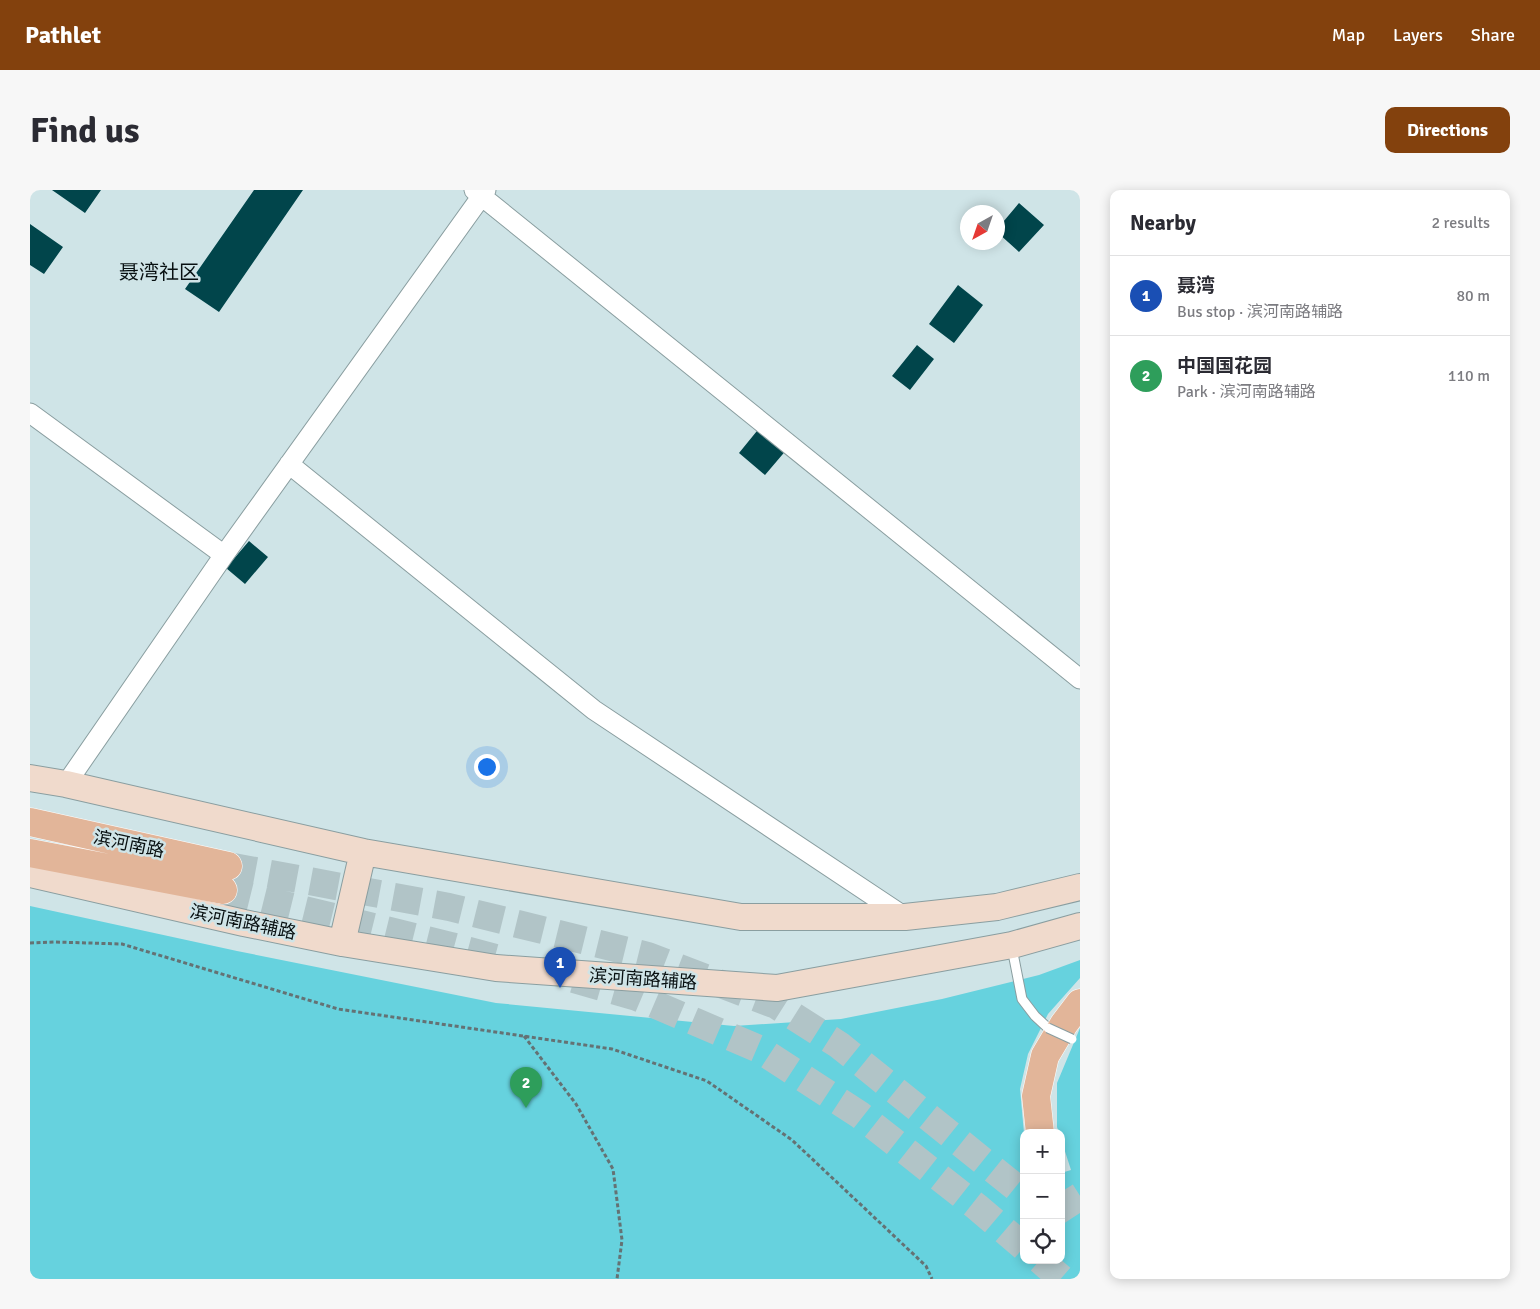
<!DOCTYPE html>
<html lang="en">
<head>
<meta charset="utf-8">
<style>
	body { margin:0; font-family:Signika,"Noto Sans SC",sans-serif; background:#f7f7f7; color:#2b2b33 }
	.controls { position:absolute; right:15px; bottom:15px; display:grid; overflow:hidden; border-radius:10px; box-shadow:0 2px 12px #0003 }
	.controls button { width:45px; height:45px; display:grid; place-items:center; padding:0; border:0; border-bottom:1px solid #e1e1e2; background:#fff; color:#2b2b33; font:25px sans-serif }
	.compass { position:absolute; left:930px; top:15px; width:45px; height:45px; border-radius:50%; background:#fff; box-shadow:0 2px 12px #0003; rotate:220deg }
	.you { position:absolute; left:456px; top:576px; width:18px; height:18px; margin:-12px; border:4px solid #fff; border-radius:50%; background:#1a73e8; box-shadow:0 0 0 8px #1a73e833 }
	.badge { display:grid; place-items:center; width:32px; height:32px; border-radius:50%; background:#83410d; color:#fff; font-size:16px; font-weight:700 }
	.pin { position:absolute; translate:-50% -41px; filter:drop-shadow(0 1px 2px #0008) }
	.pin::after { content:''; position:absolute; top:26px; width:18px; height:15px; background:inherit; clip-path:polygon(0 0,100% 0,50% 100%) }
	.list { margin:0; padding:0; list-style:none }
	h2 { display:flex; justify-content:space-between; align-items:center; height:65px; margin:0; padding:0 20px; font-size:21px }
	h2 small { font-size:16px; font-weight:400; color:#7c7c81 }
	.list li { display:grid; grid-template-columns:32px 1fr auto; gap:15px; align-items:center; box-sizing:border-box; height:80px; padding:0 20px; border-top:1px solid #e1e1e2 }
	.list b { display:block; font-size:19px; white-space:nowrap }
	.list p { margin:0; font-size:16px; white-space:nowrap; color:#7c7c81 }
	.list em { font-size:16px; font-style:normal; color:#7c7c81 }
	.icon { flex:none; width:28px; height:28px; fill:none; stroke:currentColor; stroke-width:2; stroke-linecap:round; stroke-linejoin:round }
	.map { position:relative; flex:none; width:1050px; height:1089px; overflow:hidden; border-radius:10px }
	header { display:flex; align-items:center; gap:30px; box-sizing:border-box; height:70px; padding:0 25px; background:#83410d; color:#fff }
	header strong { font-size:24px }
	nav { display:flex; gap:28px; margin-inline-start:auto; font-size:18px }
	.intro { display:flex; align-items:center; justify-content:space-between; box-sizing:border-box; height:120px; padding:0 30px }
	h1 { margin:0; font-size:35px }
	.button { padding:12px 22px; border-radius:10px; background:#83410d; color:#fff; font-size:18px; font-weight:700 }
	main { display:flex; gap:30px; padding:0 30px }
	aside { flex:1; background:#fff; border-radius:10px; box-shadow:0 2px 12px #0003 }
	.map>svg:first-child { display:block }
	.green { fill:#66d2de }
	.building { fill:#01454b }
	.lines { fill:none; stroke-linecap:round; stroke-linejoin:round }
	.primary-tunnel { stroke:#b1c4c7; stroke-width:28; stroke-dasharray:28 14; stroke-linecap:butt }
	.lane-casing { stroke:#8a9ea0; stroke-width:11 }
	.street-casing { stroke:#8a9ea0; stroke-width:21 }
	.secondary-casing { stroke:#8a9ea0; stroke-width:28 }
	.primary-casing { stroke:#fff; stroke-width:29 }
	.path { stroke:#647274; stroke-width:3; stroke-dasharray:4 2.5; stroke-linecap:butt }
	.lane { stroke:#fff; stroke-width:9 }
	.street { stroke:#fff; stroke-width:19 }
	.secondary { stroke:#f0dacc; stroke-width:26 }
	.primary { stroke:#e2b599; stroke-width:28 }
	.lane-bridge-casing { stroke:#8a9ea0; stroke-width:11; stroke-linecap:butt }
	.lane-bridge { stroke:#fff; stroke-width:9 }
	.labels { text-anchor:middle; stroke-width:5; stroke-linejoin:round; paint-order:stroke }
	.street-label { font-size:18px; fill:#081011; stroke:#cfe4e7 }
	.quarter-label { font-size:20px; fill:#081011; stroke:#cfe4e7 }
</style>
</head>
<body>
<header>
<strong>Pathlet</strong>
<nav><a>Map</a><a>Layers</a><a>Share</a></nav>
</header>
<div class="intro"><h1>Find us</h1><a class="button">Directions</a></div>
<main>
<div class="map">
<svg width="1050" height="1089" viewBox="0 0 1050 1089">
	<rect width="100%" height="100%" fill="#cfe4e7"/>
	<path class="green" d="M0,716l207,45 259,52 238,23 107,-7 101,-20 97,-24 41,-15v18l-32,36 -20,40 -8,35 4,44v127h37v-87l10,-3 -10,-31v-6h-2l-2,-6v-44l23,-55v251h-1050z"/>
	<path class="building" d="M22,0h49l-16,23z
		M224,0h49l-84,122 -34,-23z
		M989,13l25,22 -25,27 -21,-19v-5z
		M0,34l33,23 -19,27 -14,-9z
		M928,95l25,20 -29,38 -25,-19z
		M887,155l17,14 -24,31 -18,-14z
		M731,236l27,22 -23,27 -26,-22z
		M219,351l19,16 -23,27 -19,-16z"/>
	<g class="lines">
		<path class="primary-tunnel" d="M198,676l221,41 199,49 128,49 63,40 185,149
			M193,700l228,56 52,14
			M544,789l63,18 122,52 101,66 117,92 47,40
			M1031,1002l19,30
			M1010,1070l22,19"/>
		<g class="lane-casing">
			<path id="lane" d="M982,758l10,51 13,17 13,12"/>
		</g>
		<g class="street-casing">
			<path id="street" d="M444,0l606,489
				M0,223l194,142
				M259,274l305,246 311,207
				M36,594l158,-229 262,-365"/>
		</g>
		<g class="secondary-casing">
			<path id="secondary" d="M0,588l36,6 297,68 378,65h164l92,-10 83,-20
				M0,684l214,49 98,20 154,25 281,20 235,-43 68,-19
				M312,753l21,-91"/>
		</g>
		<g class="primary-casing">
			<path id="primary" d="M0,632l198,44
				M0,663l193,37
				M1010,943l-4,-37 9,-40 19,-32 16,-21"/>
		</g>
		<path class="path" d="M0,753l25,-1 67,2 216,65 274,40 95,32 85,59 134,126 6,13
			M494,846l52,68 37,65 9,71 -5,39"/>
		<use href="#lane" class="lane"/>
		<use href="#street" class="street"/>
		<use href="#secondary" class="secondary"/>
		<use href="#primary" class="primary"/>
		<g class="lane-bridge-casing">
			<path id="lane-bridge" d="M1018,838l24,11"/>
		</g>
		<use href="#lane-bridge" class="lane-bridge"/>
	</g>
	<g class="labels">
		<g class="street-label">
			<text transform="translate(99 654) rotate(12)" y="6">滨河南路</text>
			<text transform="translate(213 732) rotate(12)" y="6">滨河南路辅路</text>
			<text transform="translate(613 789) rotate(4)" y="6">滨河南路辅路</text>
		</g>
		<g class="quarter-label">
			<text x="129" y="89">聂湾社区</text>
		</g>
	</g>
</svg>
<div class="controls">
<button>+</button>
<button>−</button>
<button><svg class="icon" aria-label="locate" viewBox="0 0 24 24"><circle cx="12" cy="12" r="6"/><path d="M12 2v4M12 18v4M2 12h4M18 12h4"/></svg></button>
</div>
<svg class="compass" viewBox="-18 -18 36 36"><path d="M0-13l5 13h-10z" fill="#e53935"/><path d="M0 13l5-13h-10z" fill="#7c7c81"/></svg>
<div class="you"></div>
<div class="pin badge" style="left:530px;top:798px;background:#1a4fb4">1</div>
<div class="pin badge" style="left:496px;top:918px;background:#2e9e5b">2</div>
</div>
<aside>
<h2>Nearby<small>2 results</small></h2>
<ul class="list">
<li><span class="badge" style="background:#1a4fb4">1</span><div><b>聂湾</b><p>Bus stop · 滨河南路辅路</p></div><em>80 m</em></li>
<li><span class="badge" style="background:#2e9e5b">2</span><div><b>中国国花园</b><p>Park · 滨河南路辅路</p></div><em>110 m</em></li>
</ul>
</aside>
</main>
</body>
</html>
